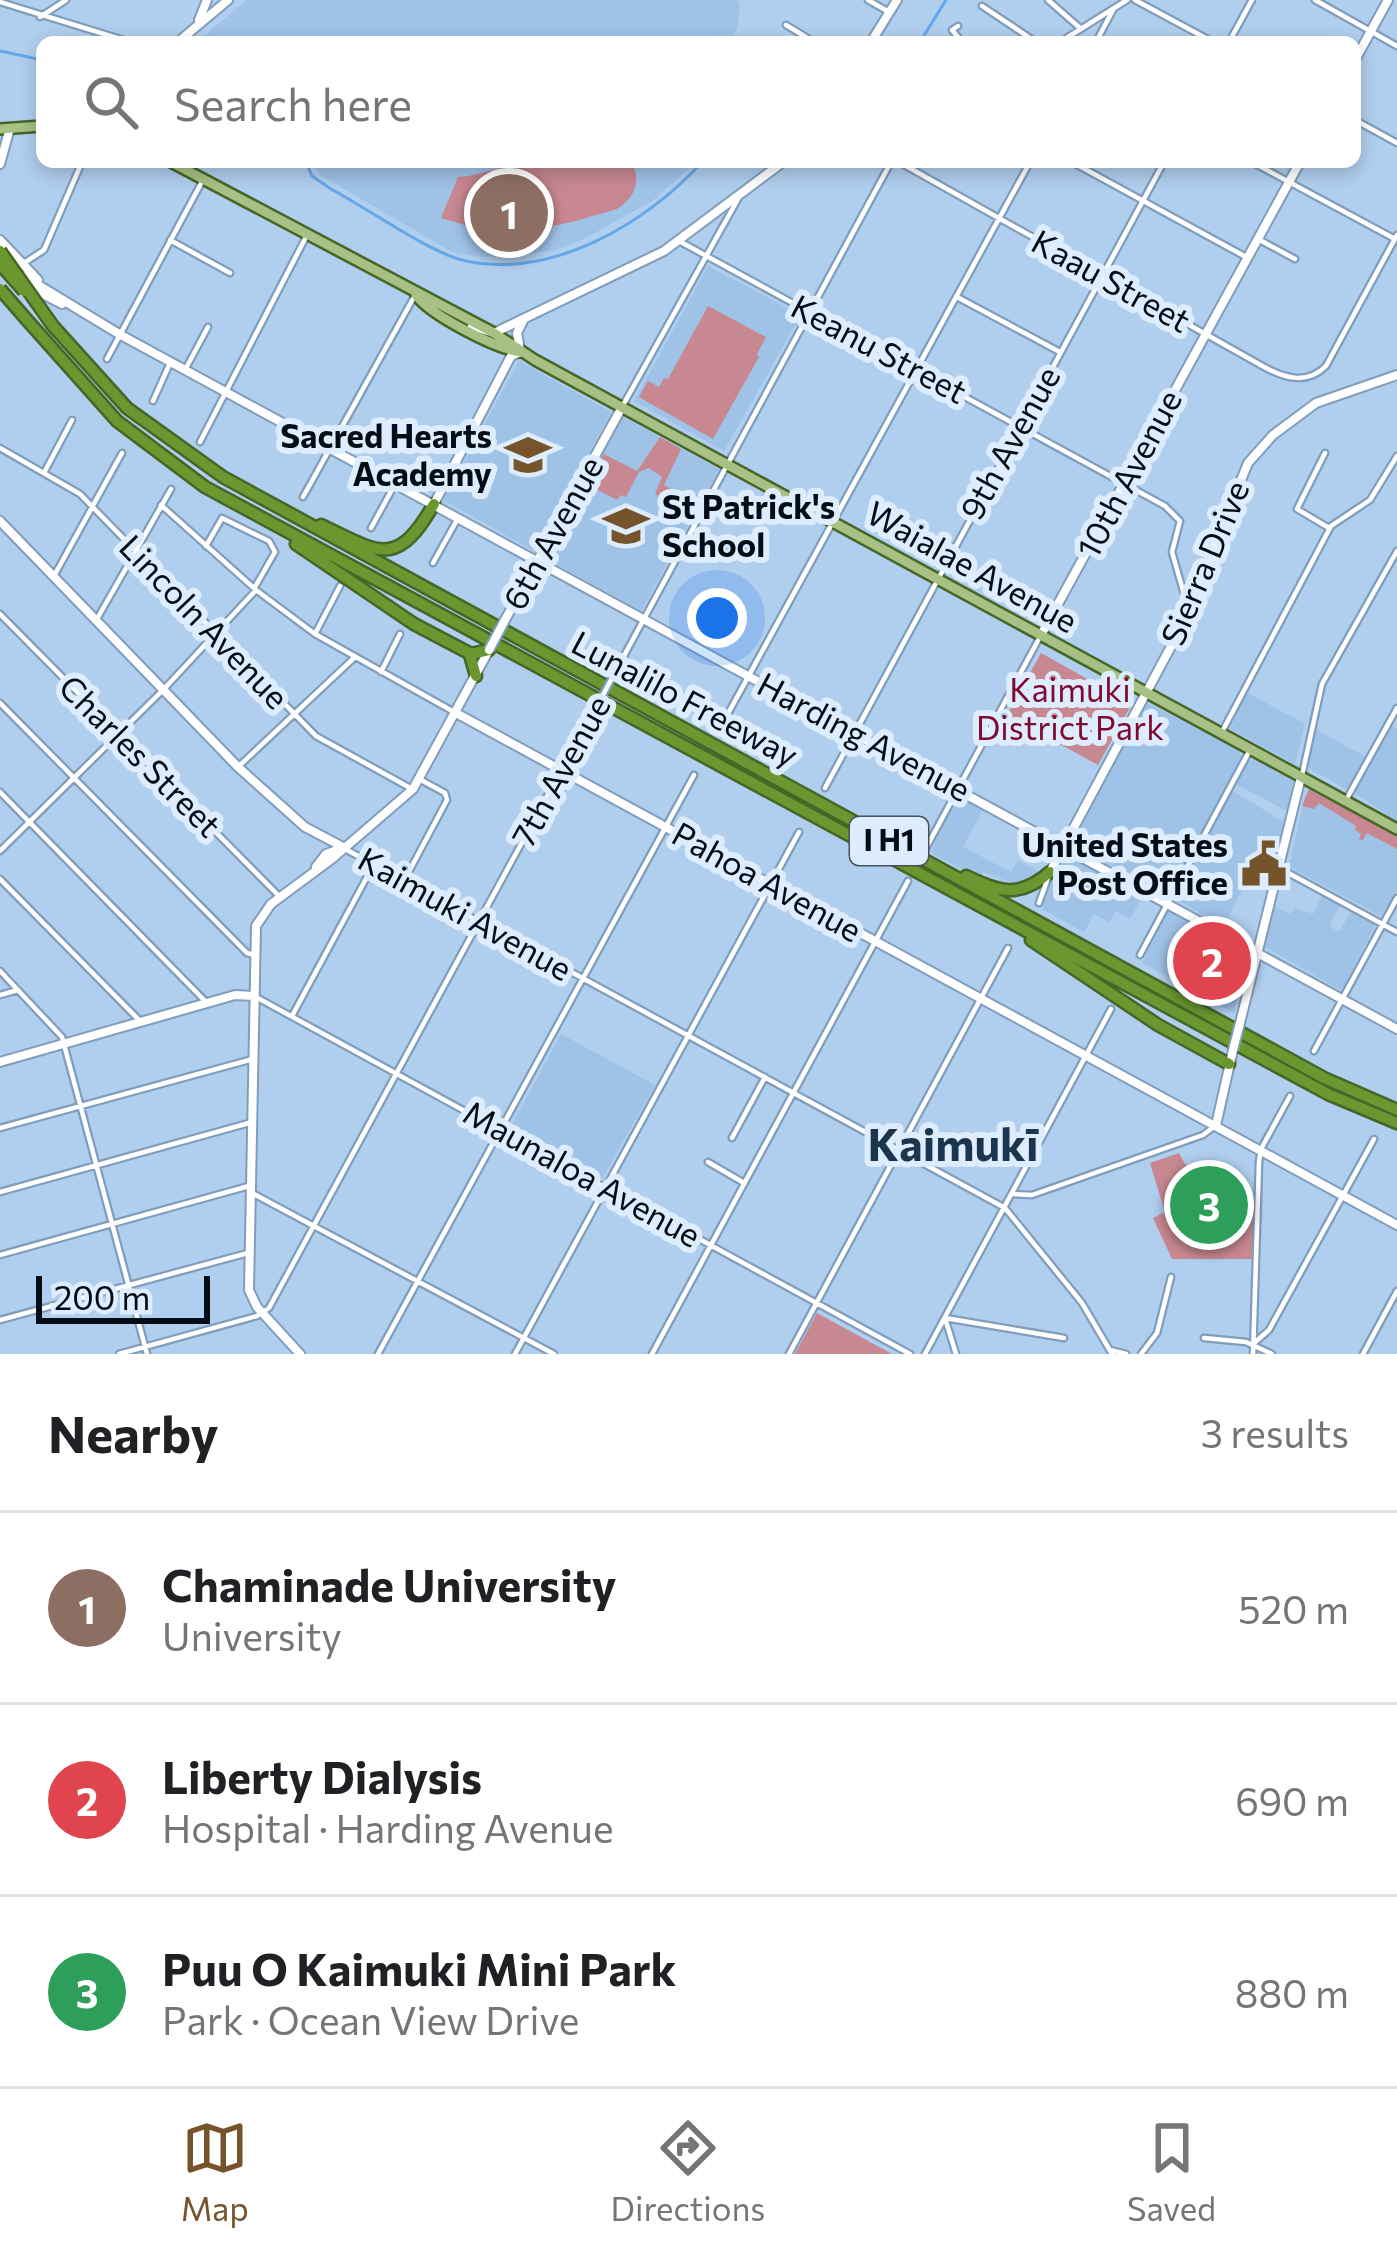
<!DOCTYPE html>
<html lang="en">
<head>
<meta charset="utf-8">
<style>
	body { margin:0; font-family:Commissioner,sans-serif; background:#f6f6f6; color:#202124 }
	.scale { position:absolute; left:36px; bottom:30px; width:174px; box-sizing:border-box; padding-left:12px; border:6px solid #040c16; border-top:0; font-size:33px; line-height:42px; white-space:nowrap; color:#040c16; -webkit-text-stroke:9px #deedfd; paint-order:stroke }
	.you { position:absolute; left:717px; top:618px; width:42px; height:42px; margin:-30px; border:9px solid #fff; border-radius:50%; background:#1a73e8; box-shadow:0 0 0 18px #1a73e833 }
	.badge { display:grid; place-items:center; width:78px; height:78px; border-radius:50%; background:#75542b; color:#fff; font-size:39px; font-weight:700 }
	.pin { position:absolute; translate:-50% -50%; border:6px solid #fff; box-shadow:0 3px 12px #0006 }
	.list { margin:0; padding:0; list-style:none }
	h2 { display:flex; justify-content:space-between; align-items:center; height:156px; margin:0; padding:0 48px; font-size:51px }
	h2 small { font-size:39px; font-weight:400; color:#757577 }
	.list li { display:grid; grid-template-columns:78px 1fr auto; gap:36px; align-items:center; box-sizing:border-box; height:192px; padding:0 48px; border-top:3px solid #e0e0e0 }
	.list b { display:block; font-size:45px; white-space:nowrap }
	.list p { margin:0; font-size:39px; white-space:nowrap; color:#757577 }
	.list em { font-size:39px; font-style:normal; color:#757577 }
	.icon { flex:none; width:66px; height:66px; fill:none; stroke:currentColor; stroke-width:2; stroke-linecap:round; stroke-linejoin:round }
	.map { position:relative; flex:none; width:1397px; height:1354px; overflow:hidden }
	.search { position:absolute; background:#fff; box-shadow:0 6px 18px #0003; left:36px; right:36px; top:36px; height:132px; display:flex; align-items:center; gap:30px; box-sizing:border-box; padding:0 42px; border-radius:18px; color:#757577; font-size:45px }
	.sheet { height:732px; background:#fff }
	nav { display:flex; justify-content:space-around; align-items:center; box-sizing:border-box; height:168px; border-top:3px solid #e0e0e0; background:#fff; font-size:33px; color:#757577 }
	nav a { display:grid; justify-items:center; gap:6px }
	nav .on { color:#75542b }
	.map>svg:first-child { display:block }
	.built { fill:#9fc2e7 }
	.green { fill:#c88891 }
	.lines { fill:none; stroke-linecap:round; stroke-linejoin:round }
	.stream { stroke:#65a7e8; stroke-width:3 }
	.street-casing { stroke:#809dbb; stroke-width:9 }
	.secondary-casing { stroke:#809dbb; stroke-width:12 }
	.primary-casing { stroke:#466627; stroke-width:14 }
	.highway-casing { stroke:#466627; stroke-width:15 }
	.street { stroke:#fff; stroke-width:4.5 }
	.secondary { stroke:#fff; stroke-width:8 }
	.primary { stroke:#a6c183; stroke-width:9 }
	.highway { stroke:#6a9730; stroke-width:10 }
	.street-bridge-casing { stroke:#809dbb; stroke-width:9; stroke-linecap:butt }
	.secondary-bridge-casing { stroke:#809dbb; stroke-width:12; stroke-linecap:butt }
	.highway-bridge-casing { stroke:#466627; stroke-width:15; stroke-linecap:butt }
	.street-bridge { stroke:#fff; stroke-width:4.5 }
	.secondary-bridge { stroke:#fff; stroke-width:8 }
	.highway-bridge { stroke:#6a9730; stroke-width:10 }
	.labels { text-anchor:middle; stroke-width:12; stroke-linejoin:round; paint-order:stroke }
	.shield { fill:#deedfd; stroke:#45505b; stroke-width:3 }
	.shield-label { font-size:30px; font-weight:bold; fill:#040c16 }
	.street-label { font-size:33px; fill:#040c16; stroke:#deedfd }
	.poi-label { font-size:33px; font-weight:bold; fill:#040c16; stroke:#deedfd; text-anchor:end }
	.park-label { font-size:33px; fill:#800932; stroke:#deedfd }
	.district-label { font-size:45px; font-weight:bold; fill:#1c354e; stroke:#deedfd }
</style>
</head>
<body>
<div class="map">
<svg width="1397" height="1354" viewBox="0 0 1397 1354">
	<rect width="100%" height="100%" fill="#b0ceee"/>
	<path class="built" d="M247,0h490l3,7 -3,23 -11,12h-529z
		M313,162h383l-44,39 -68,38 -31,12 -72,6 -27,-4 -134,-78z
		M708,266l93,49 -77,136 -90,-50z
		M519,361l92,51 -75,140 -93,-52z
		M623,417l96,52 -78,142 -96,-53z
		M1246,692l59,32 -10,40 -65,-35z
		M1145,702l91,46 6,9 -70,134 -6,4 -92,-50 -4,-6z
		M1391,726l6,3v92l-41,-27 1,-9z
		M1315,729l51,28 -19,33 -40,-23z
		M1253,759l40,21 -6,31 -51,-27 9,-19z
		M1309,789l88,47v55l-16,25 -92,-49 16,-72z
		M1235,792l50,31 -18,65 -19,-10 -25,49 -47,-28 55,-106z
		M963,796l21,11 -21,40 48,25 7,-12 23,13 -26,11 -32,-12 -4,6 -48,-25 14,-34 12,-20z
		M1066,855l78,39 -14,25 -14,-8 -7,11 -15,-8 -10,18 -42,-23 13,-36z
		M1323,894l18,10 -12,22 10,6 13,-22 24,13 -34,68 -77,-44 9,-41 16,8 5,-6 18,6z
		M1170,909l77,44 -13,60 -92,-50z
		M561,1034l94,51 -53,94 -92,-51z"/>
	<path class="green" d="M522,162h110c9,19 3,36 -15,47 -33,9 -91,31 -122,12l-6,11 -48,-14 17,-41c24,-2 41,-10 64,-15z
		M708,306l58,31 -9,17 2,3 -46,82 -74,-42 9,-16 11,6 5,-9 4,1z
		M660,437l21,12 -17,36 18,11 -5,10 -22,-12 7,-17 -13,-9 -10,4 -13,25 -5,-2 -4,5 -29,-15 16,-31 33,17z
		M1041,653l91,51 -34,61 -91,-50z
		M1309,789l88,47v13l-30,-16 -5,8 -3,-2 2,-5 -6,-4 1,-4 -37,-23 -5,6 -12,-3z
		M1179,1153c14,29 22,23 48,30 9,3 19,10 28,15l-2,61h-81l-19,-41 12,-6 -15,-49z
		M817,1313l75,41h-97z"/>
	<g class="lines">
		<path class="stream" d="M920,42l26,-42
			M0,51l42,9
			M306,162l6,14 19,13c34,18 98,63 131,71 88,21 184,-36 240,-98"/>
		<g class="street-casing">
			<path id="street" d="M868,0l21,12
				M1048,0l32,28
				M1135,0l78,42
				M1315,0l82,46
				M0,2l130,40
				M982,6l54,36
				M40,17l26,-17
				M786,25l28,17
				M958,26l-6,4 10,12
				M1060,42l67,-42
				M1096,42l17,-32
				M1229,42l23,-42
				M1355,120l42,23
				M899,162l367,206c21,11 42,16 60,-2l71,-131
				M1072,162l174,95
				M1252,162l143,77
				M1258,239l37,20
				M170,240l60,33
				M679,241l486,265 15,15 -8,31 16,56
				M24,263l20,-13 38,-88
				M957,297l101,54
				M107,359l97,-181
				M185,370l23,-43
				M153,401l17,-38
				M622,407l116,-208
				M200,442l106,-205
				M0,448l80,46 236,242 96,53
				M1325,453l-28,56 32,19
				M45,471l27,-51
				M303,497l111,-200
				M161,505l95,85 59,44 139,78
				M371,528l23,-42
				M206,546l16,-28 47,23 6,11 -20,35
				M433,563l24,-43
				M54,576l68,-123
				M0,614l279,282
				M97,619l74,-130
				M315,634l25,-48
				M381,672l19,-38
				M612,678l279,-516
				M0,703l247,250 7,2
				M719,730l311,-568
				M1223,730l108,-204 39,-26 27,-44
				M238,767l117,-110
				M1302,775l20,-91 75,-133
				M825,788l339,-626
				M0,792l206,210
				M1346,800l51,-92
				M347,850l658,358 77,95 30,51
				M925,850l116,-215
				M0,851l164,-162 92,-99
				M1281,869l116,63
				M0,879l139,141
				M404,881l43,-81 -2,-7 -24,-13
				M1039,903l10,-28
				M1140,955l111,-207
				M0,971l62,66 85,317
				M0,995l18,-5
				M254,996l656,358
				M292,1016l82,-152
				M1314,1051l83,-153
				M0,1128l253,-69
				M732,1138l33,-61
				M708,1162l36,21
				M0,1192l249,-69
				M250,1192l304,162
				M1013,1194l19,1 171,-60 12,-9
				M0,1255l249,-69
				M0,1320l248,-67
				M1204,1338l42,4 26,12
				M1253,1344l16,-14 105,-191
				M1110,1350l16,4
				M119,1354l138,-38 12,-8 326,-600
				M378,1354l316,-579
				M515,1354l284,-522
				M652,1354l256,-473
				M789,1354l219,-406
				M925,1354l186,-345
				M956,1354l-11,-36 119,20
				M1141,1354l16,-21 14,-56
				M1253,1354l6,-192 2,-13 29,-53
				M1363,1354l34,-63"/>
		</g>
		<g class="secondary-casing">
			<path id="secondary" d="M199,20l8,-20
				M178,42l50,-42
				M871,42l26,-42
				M1355,60l33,-60
				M0,164l10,-36
				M0,240l38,40
				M20,274l99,60 1278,695
				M27,286l35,18
				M472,326l22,7 170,-82 119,-89
				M520,350l-3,-17 6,-12
				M434,504l77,-148 10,-4
				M0,521l238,246 67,60 38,20
				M505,620l117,-213
				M1041,635l259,-473
				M456,713l941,512
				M316,867l10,-13 16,-6
				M1050,872l132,-246 66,-163 25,-28 43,-32 81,-28
				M1240,1023l61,-246
				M0,1062l235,-67 19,1
				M1216,1125l17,-75
				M300,1354l-43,-47 -8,-17 7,-364 15,-22 62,-46 80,-69 76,-139"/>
		</g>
		<g class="primary-casing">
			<path id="primary" d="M0,129l42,-3
				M171,162l323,171 41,27 862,469
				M416,295c14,20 79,53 104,57"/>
		</g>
		<g class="highway-casing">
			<path id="highway" d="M27,320l90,101 88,66 1123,607 69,29
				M53,326l74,82 96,69 1101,601 73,32
				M321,525c60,29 76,43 113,-21
				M296,544l118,80 57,30 18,-4
				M470,655l6,21
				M966,876c34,16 53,23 84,-4
				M1031,940l127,85 71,39"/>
		</g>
		<use href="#street" class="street"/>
		<use href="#secondary" class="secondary"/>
		<use href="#primary" class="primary"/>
		<use href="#highway" class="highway"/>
		<g class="street-bridge-casing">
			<path id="street-bridge" d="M596,708l16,-30"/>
		</g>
		<g class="secondary-bridge-casing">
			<path id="secondary-bridge" d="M489,650l16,-30
				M1233,1050l7,-27"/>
		</g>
		<g class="highway-bridge-casing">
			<path id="highway-bridge" d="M0,251l53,75
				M0,264l24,27
				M0,289l27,31"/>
		</g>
		<use href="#street-bridge" class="street-bridge"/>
		<use href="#secondary-bridge" class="secondary-bridge"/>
		<use href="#highway-bridge" class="highway-bridge"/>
	</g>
	<defs>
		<g id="school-bare" transform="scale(3.6)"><path d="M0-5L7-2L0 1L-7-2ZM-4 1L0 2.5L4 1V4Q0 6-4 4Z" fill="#75542b" stroke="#deedfd" stroke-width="2.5" paint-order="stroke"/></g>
		<g id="civic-bare" transform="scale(3.6)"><path d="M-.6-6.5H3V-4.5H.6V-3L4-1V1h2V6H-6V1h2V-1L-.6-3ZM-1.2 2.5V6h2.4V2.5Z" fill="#75542b" stroke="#deedfd" stroke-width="2.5" paint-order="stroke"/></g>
	</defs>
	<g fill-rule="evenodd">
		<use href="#school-bare" x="528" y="455"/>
		<use href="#school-bare" x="626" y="526"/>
		<use href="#civic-bare" x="1264" y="864"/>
	</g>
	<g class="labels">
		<rect class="shield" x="850" y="817" width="78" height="48" rx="9"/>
		<g class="shield-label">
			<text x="889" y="851">I H1</text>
		</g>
		<g class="street-label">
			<text transform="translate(1111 281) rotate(29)" y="12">Kaau Street</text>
			<text transform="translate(879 349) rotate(28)" y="12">Keanu Street</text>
			<text transform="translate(1010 443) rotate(-61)" y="12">9th Avenue</text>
			<text transform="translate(1129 474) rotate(-62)" y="12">10th Avenue</text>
			<text transform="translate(553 533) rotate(-61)" y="12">6th Avenue</text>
			<text transform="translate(1205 563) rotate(-67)" y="12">Sierra Drive</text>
			<text transform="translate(972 567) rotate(29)" y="12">Waialae Avenue</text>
			<text transform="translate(204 622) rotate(46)" y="12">Lincoln Avenue</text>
			<text transform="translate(685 699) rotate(28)" y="12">Lunalilo Freeway</text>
			<text transform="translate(864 737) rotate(28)" y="12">Harding Avenue</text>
			<text transform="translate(140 756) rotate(45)" y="12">Charles Street</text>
			<text transform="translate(561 771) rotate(-61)" y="12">7th Avenue</text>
			<text transform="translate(767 882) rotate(29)" y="12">Pahoa Avenue</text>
			<text transform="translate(465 914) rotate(29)" y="12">Kaimuki Avenue</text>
			<text transform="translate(582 1174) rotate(29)" y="12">Maunaloa Avenue</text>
		</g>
		<g class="poi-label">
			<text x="492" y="448">Sacred Hearts<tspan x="492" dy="38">Academy</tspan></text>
			<text x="662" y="519" text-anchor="start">St Patrick's<tspan x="662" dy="38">School</tspan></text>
			<text x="1228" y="857">United States<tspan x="1228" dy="38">Post Office</tspan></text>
		</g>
		<g class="park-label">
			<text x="1070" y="702">Kaimuki<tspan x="1070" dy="38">District Park</tspan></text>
		</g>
		<g class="district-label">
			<text x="953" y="1161">Kaimukī</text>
		</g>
	</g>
</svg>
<div class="scale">200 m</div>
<div class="you"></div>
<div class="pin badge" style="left:509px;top:213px;background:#8d6e63">1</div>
<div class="pin badge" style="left:1212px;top:961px;background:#e0444e">2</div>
<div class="pin badge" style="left:1209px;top:1205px;background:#2e9e5b">3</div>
<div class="search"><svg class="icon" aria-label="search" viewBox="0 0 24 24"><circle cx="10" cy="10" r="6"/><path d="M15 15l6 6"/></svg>Search here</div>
</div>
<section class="sheet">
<h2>Nearby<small>3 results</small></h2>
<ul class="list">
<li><span class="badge" style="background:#8d6e63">1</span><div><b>Chaminade University</b><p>University</p></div><em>520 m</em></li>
<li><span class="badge" style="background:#e0444e">2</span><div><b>Liberty Dialysis</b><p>Hospital · Harding Avenue</p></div><em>690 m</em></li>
<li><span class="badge" style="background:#2e9e5b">3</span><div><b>Puu O Kaimuki Mini Park</b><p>Park · Ocean View Drive</p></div><em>880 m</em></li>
</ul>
</section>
<nav>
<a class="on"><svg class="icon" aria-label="map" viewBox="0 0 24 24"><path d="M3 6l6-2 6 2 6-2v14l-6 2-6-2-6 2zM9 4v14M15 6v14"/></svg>Map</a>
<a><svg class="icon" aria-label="directions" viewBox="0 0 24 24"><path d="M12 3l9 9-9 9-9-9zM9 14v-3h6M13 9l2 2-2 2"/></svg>Directions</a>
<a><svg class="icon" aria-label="saved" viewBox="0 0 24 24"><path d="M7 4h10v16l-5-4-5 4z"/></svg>Saved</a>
</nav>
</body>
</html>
